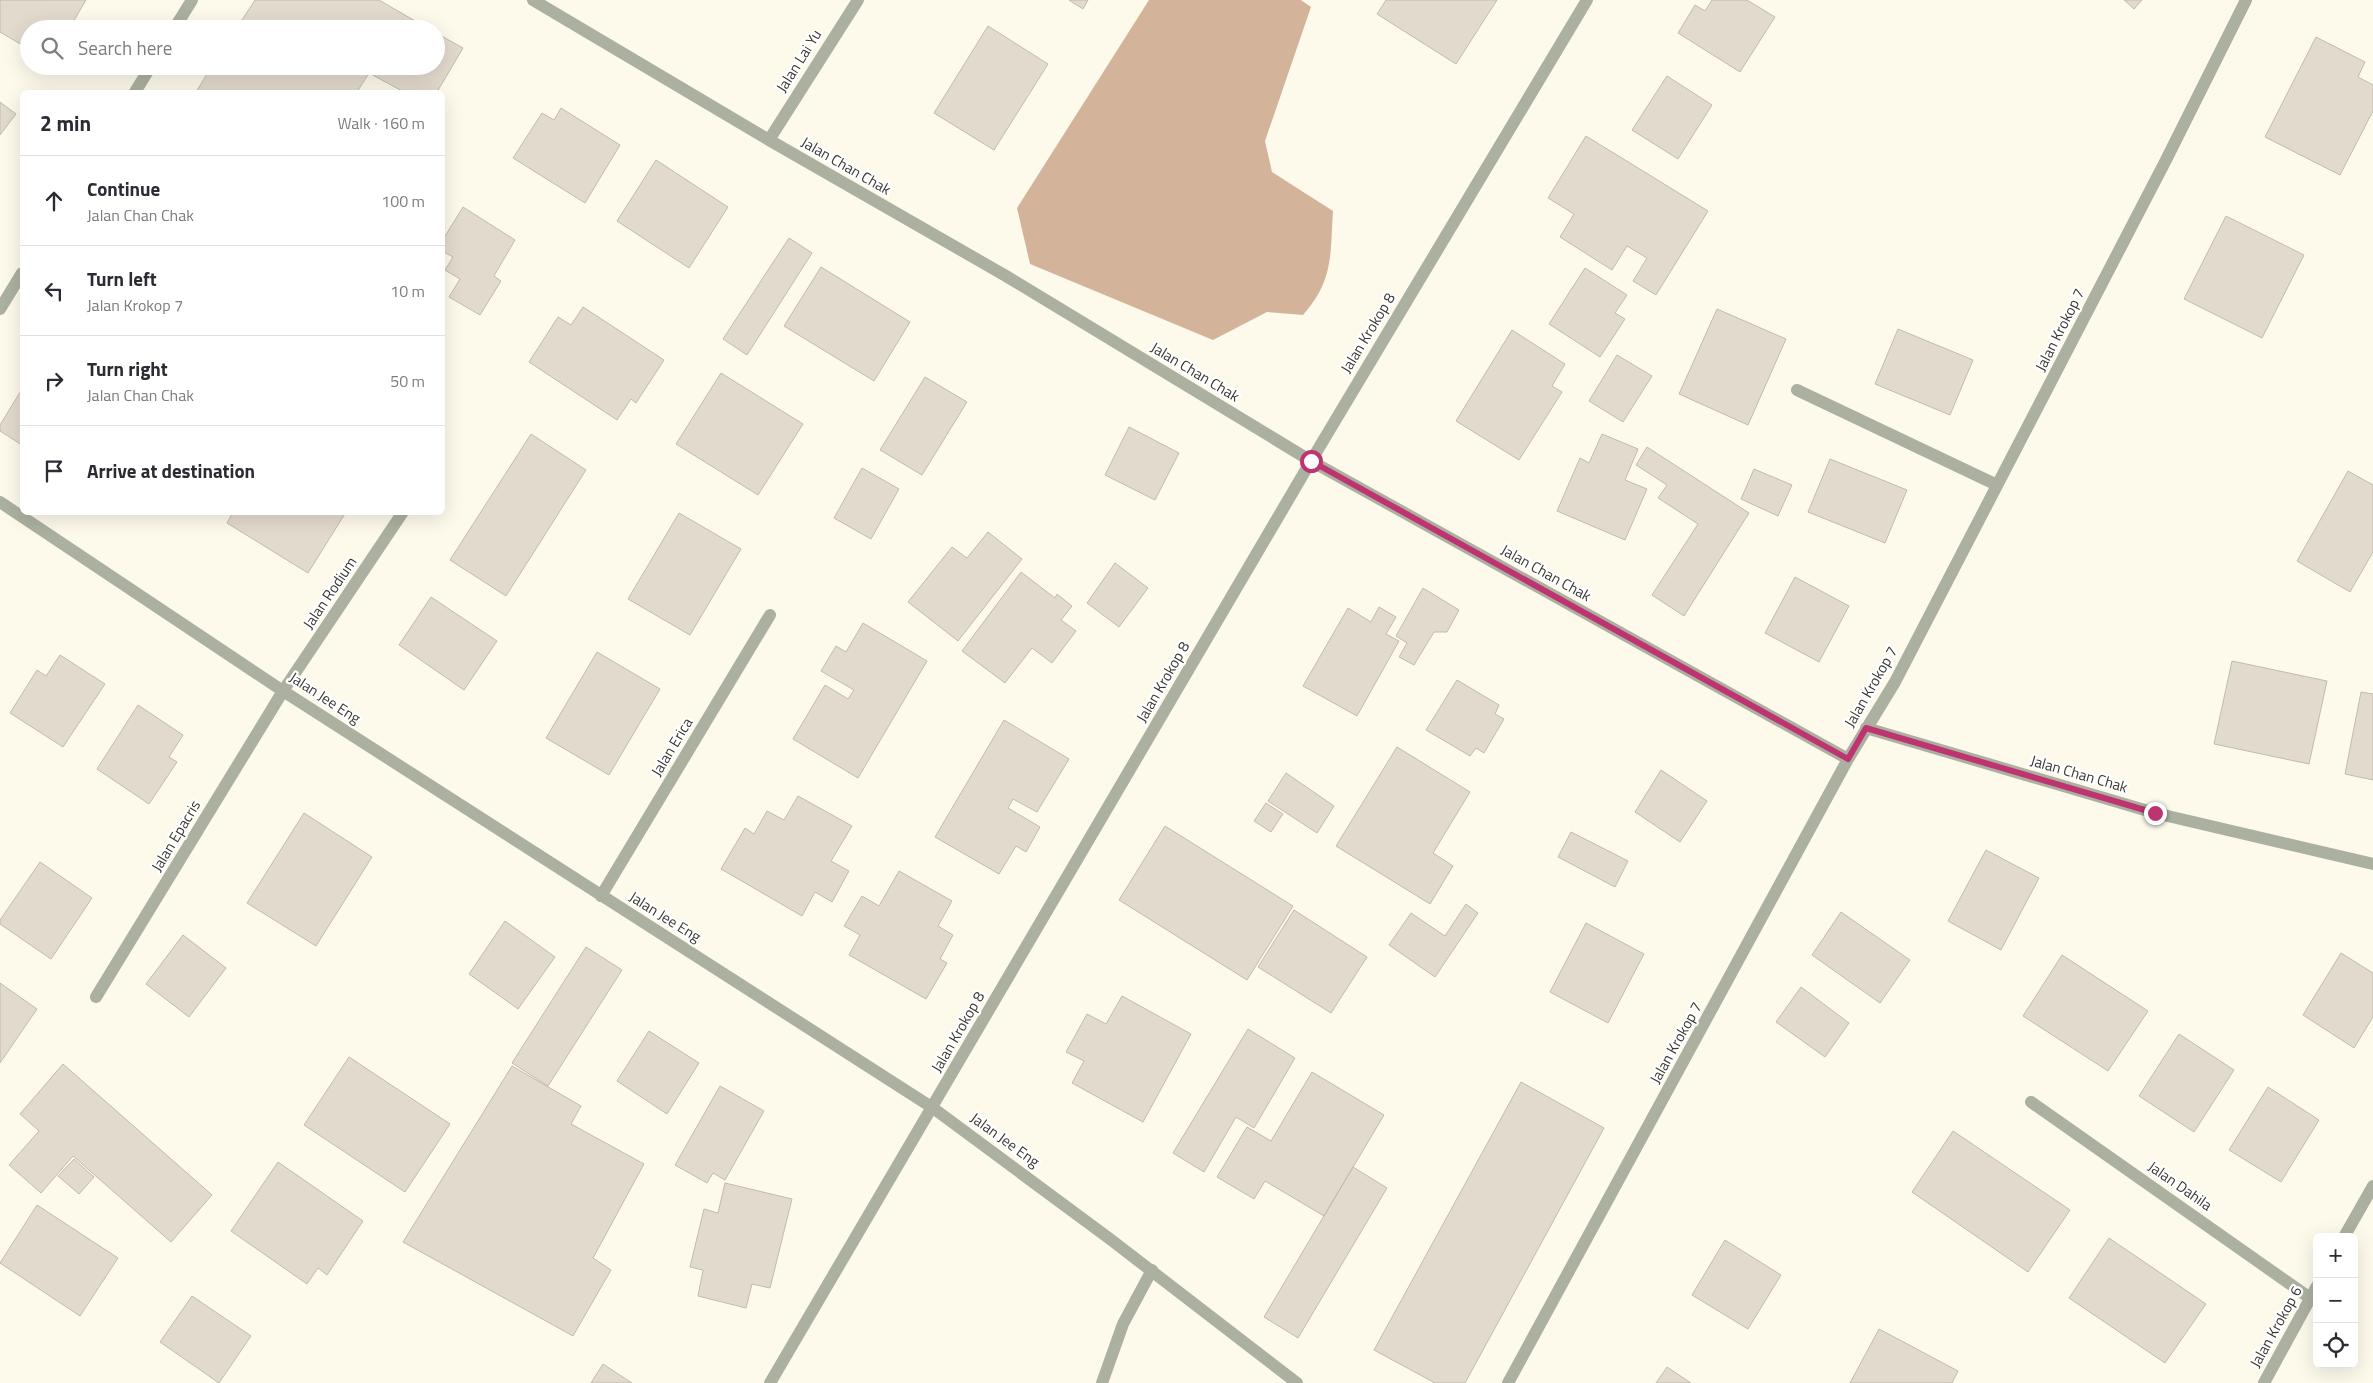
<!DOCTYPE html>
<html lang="en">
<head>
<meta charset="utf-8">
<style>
	body { margin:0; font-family:"Titillium Web",sans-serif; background:#f7f7f7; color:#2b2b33 }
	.controls { position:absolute; right:15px; bottom:15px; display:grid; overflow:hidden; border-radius:8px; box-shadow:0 5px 20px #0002 }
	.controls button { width:45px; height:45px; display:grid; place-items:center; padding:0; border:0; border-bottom:1px solid #e1e1e2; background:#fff; color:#2b2b33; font:25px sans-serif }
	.stop { position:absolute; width:15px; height:15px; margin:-11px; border:4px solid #bd3471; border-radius:50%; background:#fff }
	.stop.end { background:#bd3471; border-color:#fff; box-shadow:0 1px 5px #0008 }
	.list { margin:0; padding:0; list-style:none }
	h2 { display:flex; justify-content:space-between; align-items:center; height:65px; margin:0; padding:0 20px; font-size:21px }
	h2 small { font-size:16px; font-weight:400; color:#7c7c81 }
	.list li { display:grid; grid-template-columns:32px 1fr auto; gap:15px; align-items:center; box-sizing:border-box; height:90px; padding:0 20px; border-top:1px solid #e1e1e2 }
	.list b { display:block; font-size:19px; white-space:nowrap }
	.list p { margin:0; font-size:16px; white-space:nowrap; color:#7c7c81 }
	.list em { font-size:16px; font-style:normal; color:#7c7c81 }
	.icon { flex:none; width:28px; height:28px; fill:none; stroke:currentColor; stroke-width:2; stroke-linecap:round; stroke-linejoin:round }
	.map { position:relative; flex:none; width:2373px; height:1383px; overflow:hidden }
	.search { position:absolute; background:#fff; box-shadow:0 5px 20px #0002; left:20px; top:20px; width:425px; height:55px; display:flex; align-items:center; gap:12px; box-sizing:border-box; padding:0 18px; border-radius:28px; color:#7c7c81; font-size:19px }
	.panel { position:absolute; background:#fff; box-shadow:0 5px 20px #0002; left:20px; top:90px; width:425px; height:425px; border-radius:8px }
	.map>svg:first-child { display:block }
	.forest { fill:#d4b39b }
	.building { fill:#e3dace; stroke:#c2baae }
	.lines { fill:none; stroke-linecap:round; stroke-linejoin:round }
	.service { stroke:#acb0a0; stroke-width:12 }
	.minor { stroke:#acb0a0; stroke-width:12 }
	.route { stroke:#bd3471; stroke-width:6 }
	.labels { text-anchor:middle; stroke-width:4.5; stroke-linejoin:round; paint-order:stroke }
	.street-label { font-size:15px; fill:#393833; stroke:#fff }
</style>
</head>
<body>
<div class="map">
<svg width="2373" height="1383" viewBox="0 0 2373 1383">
	<rect width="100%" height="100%" fill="#fdfaec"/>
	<path class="forest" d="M1149,0h152l10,7 -46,134 7,31 61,39c-3,44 1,69 -30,104l-36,-3 -54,28 -183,-76 -13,-56z"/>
	<path class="building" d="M0,0h86l-17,29h-40v20l-29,-17z
		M255,0h124l50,29h-193z
		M1069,0h19l-5,9z
		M1386,0h111l-41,64 -79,-50z
		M1712,0h35l28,17 -35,55 -62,-39 17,-28 10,6z
		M2124,0h18l-8,9z
		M988,26l60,38 -54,86 -60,-37z
		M436,33l27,15 -26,44h-33l-35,-19 -12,19h-161l16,-26h224z
		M2316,37l49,25 -7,15 15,8v26l-33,64 -75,-38z
		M1667,76l45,29 -34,54 -46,-29z
		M0,102l16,12 -16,21z
		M561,108l59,37 -35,58 -72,-45 29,-45 12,7z
		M1586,136l122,75 -52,84 -23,-14 14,-23 -20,-12 -15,24 -52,-33 14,-23 -26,-16z
		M656,160l72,47 -39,61 -72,-47z
		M463,207l52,33 -21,36 7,5 -21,34 -31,-18 11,-18 -15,-9 8,-13 -11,-6v-10z
		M2226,216l78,39 -42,83 -78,-39z
		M789,238l23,15 -65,102 -24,-16z
		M821,267l89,55 -36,59 -90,-55z
		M1585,268l42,27 -12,18 10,6 -25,38 -51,-33z
		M583,307l81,53 -28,43 -5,-4 -14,21 -88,-58 29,-45 13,8z
		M1717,309l69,30 -38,86 -69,-31z
		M1898,329l75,31 -23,55 -75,-31z
		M1512,330l53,34 -13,22 10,6 -43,68 -63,-39z
		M1617,355l35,21 -29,46 -34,-21z
		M721,373l82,51 -45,71 -82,-51z
		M925,377l42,25 -45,73 -42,-25z
		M22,389v56l-22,-14v-6z
		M1129,427l50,26 -24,47 -50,-25z
		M531,434l55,36 -80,126 -56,-36z
		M1602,434l36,15 -13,31 22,9 -22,51 -68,-29 23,-53 9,5z
		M1647,447l102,66 -65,103 -32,-21 46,-71 -40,-26 9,-13 -31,-20z
		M1830,459l77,31 -22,53 -77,-31z
		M862,468l37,21 -28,50 -37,-21z
		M1754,469l38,16 -14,31 -37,-17z
		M2348,471l25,14v67l-23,40 -53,-31z
		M233,512h113l-38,61 -81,-50z
		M679,513l62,36 -51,86 -62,-36z
		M988,532l34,27 -64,82 -50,-39 44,-55 15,11z
		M1115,563l33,25 -29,39 -32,-24z
		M1021,572l34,26 2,-4 15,12 -11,14 15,11 -24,32 -20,-15 -27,35 -43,-32z
		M1795,577l54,29 -30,56 -54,-29z
		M1423,588l36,22 -12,22h-13l-20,33 -15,-8 8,-14 -11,-7z
		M431,597l66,44 -33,49 -65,-45z
		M1379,607l17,10 -10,17 13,7 -42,75 -54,-30 45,-78 23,14z
		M863,623l64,38 -69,117 -65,-39 32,-54 23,14 6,-9 -33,-19 15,-25 10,6z
		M597,652l63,37 -51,86 -63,-37z
		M60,655l45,29 -42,63 -53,-34 27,-43 9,6z
		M2232,661l95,20 -18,83 -95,-20z
		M1457,680l42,25 -4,9 9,5 -20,34 -8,-5 -6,8 -44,-26z
		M2361,692l12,2v86l-28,-6z
		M138,705l45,30 -14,22 8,5 -28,42 -52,-35z
		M1004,720l65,39 -32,53 -24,-13 -5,9 32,19 -14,25 -10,-6 -17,28 -64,-37z
		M1397,747l73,45 -37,61 20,13 -23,38 -94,-58z
		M1661,770l46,31 -27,41 -45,-30z
		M1286,773l48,33 -17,27 -49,-32z
		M798,796l54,30 -21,35 18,10 -17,31 -17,-10 -13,24 -81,-47 24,-41 9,6 13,-23 17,9z
		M1266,803l17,11 -12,18 -17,-11z
		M304,813l68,44 -56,89 -69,-43z
		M1165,826l128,80 -46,74 -128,-80z
		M1571,832l57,29 -13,26 -57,-30z
		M1986,850l53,28 -38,72 -53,-29z
		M40,862l52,36 -41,61 -51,-35v-4z
		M899,871l53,30 -14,25 15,9 -13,24 7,4 -21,36 -77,-44 11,-20 -16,-9 18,-30 17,10z
		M1466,904l12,9 -43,64 -46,-32 22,-32 34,23z
		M1294,910l73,47 -36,56 -73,-46z
		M1841,912l69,48 -30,43 -68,-48z
		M505,921l50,36 -37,52 -49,-35z
		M1586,923l58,31 -36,69 -58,-31z
		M183,935l43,33 -37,49 -43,-33z
		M586,947l36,23 -74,116 -36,-23z
		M2341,953l32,20v44l-19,31 -51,-33z
		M2062,955l86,56 -40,60 -85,-55z
		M0,983l37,26 -37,54z
		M1801,987l48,36 -24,34 -49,-35z
		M1122,996l69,38 -48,88 -71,-39 12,-22 -18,-9 21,-38 19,10z
		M1248,1029l47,29 -41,70 -18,-11 -32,55 -31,-19z
		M649,1031l50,32 -32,51 -50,-33z
		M2179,1034l55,36 -40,62 -55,-36z
		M349,1057l101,67 -45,68 -101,-67z
		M63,1064l149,131 -41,47 -98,-86 -32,37 -32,-28 30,-34 -19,-17z
		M512,1066l69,40 -10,18 73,40 -51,94 18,12 -38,66 -170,-94z
		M1312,1072l72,43 -60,101 -59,-35 -11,18 -37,-22 30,-50 24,14z
		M1521,1082l83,46 -139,255h-30l-61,-33z
		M720,1086l44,25 -39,69 -12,-7 -6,10 -32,-18z
		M2268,1087l51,33 -38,62 -52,-32z
		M1953,1131l117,79 -42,62 -116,-80z
		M74,1159l20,18 -15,17 -21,-18z
		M278,1162l85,59 -36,54 -9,-7 -11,16 -76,-53z
		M1353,1167l34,21 -89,150 -34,-21z
		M725,1183l67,16 -22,89 -18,-4 -6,24 -48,-12 5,-26 -13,-3 14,-58 14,4z
		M37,1205l81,53 -38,58 -80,-53z
		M2109,1238l97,66 -41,59 -96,-65z
		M1725,1240l56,35 -33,54 -56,-34z
		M192,1296l59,40 -32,47 -59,-41z
		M1879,1329l79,42 -6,12h-102z
		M603,1364l29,19h-41z
		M1667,1367l24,16h-35z"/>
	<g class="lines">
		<path class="service" d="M1102,1383l21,-59 29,-54"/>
		<path class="minor" d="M533,0l236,140 237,136 305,185 537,298
			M174,29l18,-29
			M135,92l16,-26
			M769,140l89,-140
			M0,309l22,-36
			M1797,390l200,95
			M0,502l283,189 650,417 177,131 187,144
			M1866,728l289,85 218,51
			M601,896l169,-281
			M96,997l187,-306 120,-179
			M2031,1102l279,196
			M2344,1237l29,-51
			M770,1383l541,-922 276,-461
			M1508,1383l340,-624 47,-77 271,-522 80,-160
			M2264,1383l53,-97"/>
	</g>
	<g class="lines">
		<path class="route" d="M1311,461l537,298 18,-31 289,85"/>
	</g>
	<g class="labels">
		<g class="street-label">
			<text transform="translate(799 61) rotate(-58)" y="5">Jalan Lai Yu</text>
			<text transform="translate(846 166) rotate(30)" y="5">Jalan Chan Chak</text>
			<text transform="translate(2060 330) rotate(-63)" y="5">Jalan Krokop 7</text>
			<text transform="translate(1368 333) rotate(-59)" y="5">Jalan Krokop 8</text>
			<text transform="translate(1195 372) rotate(31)" y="5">Jalan Chan Chak</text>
			<text transform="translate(1546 573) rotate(29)" y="5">Jalan Chan Chak</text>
			<text transform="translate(330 593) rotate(-56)" y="5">Jalan Rodium</text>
			<text transform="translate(1163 682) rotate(-60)" y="5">Jalan Krokop 8</text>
			<text transform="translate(1871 687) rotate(-60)" y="5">Jalan Krokop 7</text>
			<text transform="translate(325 698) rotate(33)" y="5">Jalan Jee Eng</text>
			<text transform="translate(672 747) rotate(-59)" y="5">Jalan Erica</text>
			<text transform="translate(2079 774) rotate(16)" y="5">Jalan Chan Chak</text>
			<text transform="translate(176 836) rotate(-59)" y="5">Jalan Epacris</text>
			<text transform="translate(665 917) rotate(32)" y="5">Jalan Jee Eng</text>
			<text transform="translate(958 1032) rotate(-60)" y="5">Jalan Krokop 8</text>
			<text transform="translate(1676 1043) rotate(-61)" y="5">Jalan Krokop 7</text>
			<text transform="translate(1005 1140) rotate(36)" y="5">Jalan Jee Eng</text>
			<text transform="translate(2180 1186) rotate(35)" y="5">Jalan Dahila</text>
			<text transform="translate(2276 1327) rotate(-61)" y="5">Jalan Krokop 6</text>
		</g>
	</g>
</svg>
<div class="controls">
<button>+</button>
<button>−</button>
<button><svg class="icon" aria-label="locate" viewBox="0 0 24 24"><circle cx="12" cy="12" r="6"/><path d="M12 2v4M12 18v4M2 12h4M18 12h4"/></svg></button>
</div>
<div class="stop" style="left:1311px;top:461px"></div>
<div class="stop end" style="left:2155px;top:813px"></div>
<div class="search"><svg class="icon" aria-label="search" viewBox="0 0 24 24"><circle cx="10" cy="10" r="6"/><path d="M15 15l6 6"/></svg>Search here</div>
<section class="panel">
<h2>2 min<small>Walk · 160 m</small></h2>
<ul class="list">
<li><svg class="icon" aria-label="ahead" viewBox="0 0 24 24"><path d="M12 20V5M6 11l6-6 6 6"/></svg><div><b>Continue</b><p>Jalan Chan Chak</p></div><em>100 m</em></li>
<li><svg class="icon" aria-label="left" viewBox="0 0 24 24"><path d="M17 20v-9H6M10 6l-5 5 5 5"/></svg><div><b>Turn left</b><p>Jalan Krokop 7</p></div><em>10 m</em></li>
<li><svg class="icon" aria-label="right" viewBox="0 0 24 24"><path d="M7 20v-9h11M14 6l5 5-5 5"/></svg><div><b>Turn right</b><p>Jalan Chan Chak</p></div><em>50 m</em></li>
<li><svg class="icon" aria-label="arrive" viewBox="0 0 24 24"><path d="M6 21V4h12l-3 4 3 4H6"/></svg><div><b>Arrive at destination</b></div></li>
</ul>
</section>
</div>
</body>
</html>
